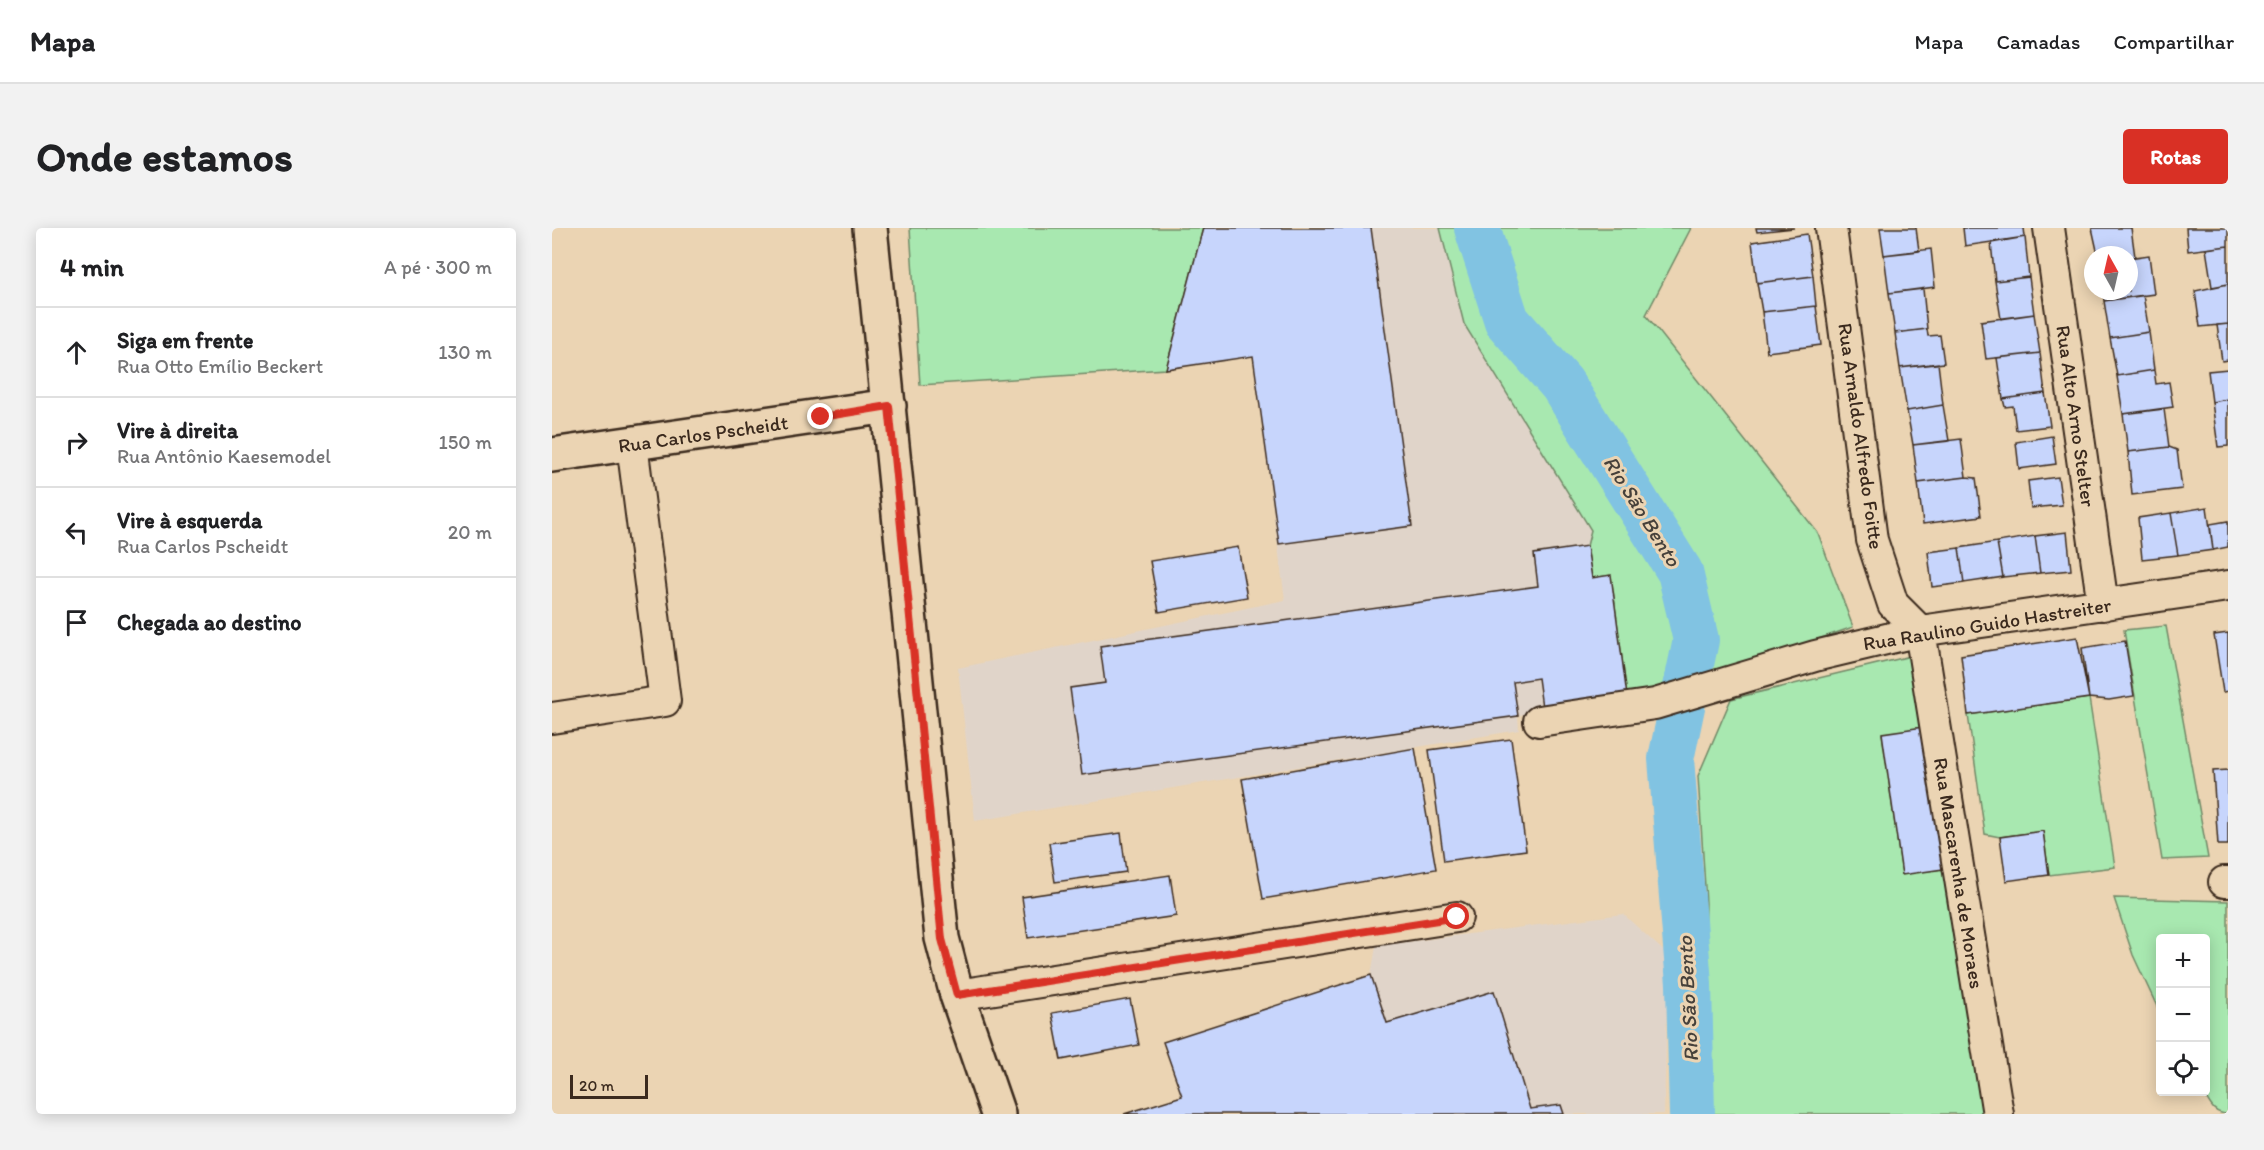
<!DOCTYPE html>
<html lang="pt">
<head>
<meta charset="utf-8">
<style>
	body { margin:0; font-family:Itim,sans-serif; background:#f2f2f2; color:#202124 }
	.controls { position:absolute; right:18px; bottom:18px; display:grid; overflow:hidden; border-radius:6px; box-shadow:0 3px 15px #0003 }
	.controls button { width:54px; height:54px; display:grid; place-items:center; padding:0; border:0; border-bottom:2px solid #e0e0e0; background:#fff; color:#202124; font:30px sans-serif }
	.compass { position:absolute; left:1532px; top:18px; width:54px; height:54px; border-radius:50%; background:#fff; box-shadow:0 3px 15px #0003; rotate:352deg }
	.scale { position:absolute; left:18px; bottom:15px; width:78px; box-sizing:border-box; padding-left:6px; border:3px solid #3b2a1e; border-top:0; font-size:16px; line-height:21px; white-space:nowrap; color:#3b2a1e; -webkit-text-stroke:4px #ebd4b3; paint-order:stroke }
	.stop { position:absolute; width:18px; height:18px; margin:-14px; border:4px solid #d93025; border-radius:50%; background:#fff }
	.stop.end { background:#d93025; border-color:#fff; box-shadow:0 2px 6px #0008 }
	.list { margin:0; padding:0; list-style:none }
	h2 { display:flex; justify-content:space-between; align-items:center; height:78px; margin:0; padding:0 24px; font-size:26px }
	h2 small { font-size:20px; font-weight:400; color:#757577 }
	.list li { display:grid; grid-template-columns:39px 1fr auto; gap:18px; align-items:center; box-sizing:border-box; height:90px; padding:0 24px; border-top:2px solid #e0e0e0 }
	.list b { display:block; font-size:22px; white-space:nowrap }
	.list p { margin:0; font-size:20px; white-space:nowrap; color:#757577 }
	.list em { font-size:20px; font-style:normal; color:#757577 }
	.icon { flex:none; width:33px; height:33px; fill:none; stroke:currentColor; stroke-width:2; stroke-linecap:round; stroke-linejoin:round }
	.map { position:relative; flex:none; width:1676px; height:886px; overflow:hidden; border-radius:6px }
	header { display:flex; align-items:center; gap:36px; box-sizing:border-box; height:84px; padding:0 30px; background:#fff; border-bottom:2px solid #e0e0e0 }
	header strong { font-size:28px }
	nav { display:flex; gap:33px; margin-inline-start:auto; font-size:21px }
	.intro { display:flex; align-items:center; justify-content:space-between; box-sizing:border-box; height:144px; padding:0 36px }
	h1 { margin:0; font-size:42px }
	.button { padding:15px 27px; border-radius:6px; background:#d93025; color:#fff; font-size:21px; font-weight:700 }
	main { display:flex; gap:36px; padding:0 36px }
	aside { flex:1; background:#fff; border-radius:6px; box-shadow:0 3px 15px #0003 }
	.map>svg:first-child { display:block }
	.built { fill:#e0d4c9 }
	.green { fill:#a8e8b0; stroke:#728967; stroke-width:1.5 }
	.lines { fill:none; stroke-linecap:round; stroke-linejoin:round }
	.river { stroke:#81c3e2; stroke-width:46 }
	.building { fill:#c7d5fc; stroke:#3b2a1e; stroke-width:1.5 }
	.minor-casing { stroke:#3b2a1e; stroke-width:34 }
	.major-casing { stroke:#3b2a1e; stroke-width:38 }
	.minor { stroke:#ebd4b3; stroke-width:30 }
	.major { stroke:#ebd4b3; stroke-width:33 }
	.route { stroke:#d93025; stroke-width:8 }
	.labels { text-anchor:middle; stroke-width:6; stroke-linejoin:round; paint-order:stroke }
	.street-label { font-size:20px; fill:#3b2a1e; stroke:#ebd4b3 }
	.water-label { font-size:21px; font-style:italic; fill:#46413b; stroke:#ebd4b3 }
</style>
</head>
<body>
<header>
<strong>Mapa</strong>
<nav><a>Mapa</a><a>Camadas</a><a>Compartilhar</a></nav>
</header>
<div class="intro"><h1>Onde estamos</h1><a class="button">Rotas</a></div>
<main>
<aside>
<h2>4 min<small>A pé · 300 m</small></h2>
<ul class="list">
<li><svg class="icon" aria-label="ahead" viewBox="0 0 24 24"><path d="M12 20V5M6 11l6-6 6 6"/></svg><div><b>Siga em frente</b><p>Rua Otto Emílio Beckert</p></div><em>130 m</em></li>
<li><svg class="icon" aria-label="right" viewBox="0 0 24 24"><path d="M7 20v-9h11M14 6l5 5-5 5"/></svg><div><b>Vire à direita</b><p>Rua Antônio Kaesemodel</p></div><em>150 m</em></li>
<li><svg class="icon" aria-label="left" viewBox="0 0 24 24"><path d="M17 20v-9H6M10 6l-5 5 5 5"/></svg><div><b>Vire à esquerda</b><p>Rua Carlos Pscheidt</p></div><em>20 m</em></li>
<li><svg class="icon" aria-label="arrive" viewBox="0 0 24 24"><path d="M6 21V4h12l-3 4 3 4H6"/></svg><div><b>Chegada ao destino</b></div></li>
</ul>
</aside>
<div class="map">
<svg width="1676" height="886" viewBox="0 0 1676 886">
	<rect width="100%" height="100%" fill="#ebd4b3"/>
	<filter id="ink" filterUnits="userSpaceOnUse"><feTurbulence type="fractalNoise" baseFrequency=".0167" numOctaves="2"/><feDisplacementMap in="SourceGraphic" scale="12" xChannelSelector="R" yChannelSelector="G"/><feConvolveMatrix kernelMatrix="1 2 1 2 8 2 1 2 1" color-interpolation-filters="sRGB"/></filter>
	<g filter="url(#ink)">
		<path class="built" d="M651,0h237l24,96 127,206 -4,16 24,29 16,121 -85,11 -24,9 1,14 -544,91 -17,-153 327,-68 -32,-243 -87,12z
			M1071,686l45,41 -4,159h-540l57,-18 -18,-54 208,-67 5,-29z"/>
		<path class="green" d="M358,0h293l-37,141 -246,16z
			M888,0h251l-45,87 172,218 35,94 -107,37 -119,32 -16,-121 -19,3 -5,-32 4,-16 -127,-206z
			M1614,398l42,232 -46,2 -38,-230z
			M1363,427l15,71 -48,8 20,140 48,-6 33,246h-271l-9,-99 3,-112 -8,-127 33,-77z
			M1537,470l26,169 -66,8 -6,-44 -43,6 -15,-3 -17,-119z
			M1562,670l114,3v213c-15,0 -18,-10 -25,-22h3v-154h-46v75l-27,-58z"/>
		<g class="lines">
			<path class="river" d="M925,0l30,93 55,63 118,188 16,68 -25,119 18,225 3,130"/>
		</g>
		<path class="building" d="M651,0h168l41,298 -133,18 -26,-188 -87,13z
			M1204,0h38l-37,4z
			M1328,0h36l3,23 -35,4z
			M1411,0h61l1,9 -60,9z
			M1540,0h39l4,29 -37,-2z
			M1634,0h42v18l-40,5z
			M1255,6l6,42 -56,7 -5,-41z
			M1473,9l4,40 -34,4 -4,-38z
			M1676,18v38l-16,3 -6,-38z
			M1379,21l4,38 -46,6 -5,-38z
			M1597,27l5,39 -50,7 -1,-10h26v-33z
			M1261,48l3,30 -54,6 -5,-29z
			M1477,49l5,37 -33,5 -6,-38z
			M1676,56v40l-28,3 -5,-36z
			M1371,61l4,40 -32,4 -6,-40z
			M1591,67l6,37 -39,6 -6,-37z
			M1264,78l5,39 -54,7 -5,-40z
			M1482,86l6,39 -54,6 -5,-38z
			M1676,96v36l-6,1 -5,-36z
			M1375,101l1,7 12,-1 4,28 -44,5 -5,-35z
			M1597,104l5,38 -37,6 -7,-38z
			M1488,125l5,40 -42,6 -6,-41z
			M1386,135l5,42 -36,6 -7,-43z
			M1676,141v30l-16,3 -4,-31z
			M1602,142l2,14 13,-2 4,25 -50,7 -6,-38z
			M1493,165l5,33 -34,4 -3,-24 -8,1 -2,-8z
			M1676,171v47l-10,1 -6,-45z
			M1391,177l6,36 -36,4 -6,-34z
			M1612,181l5,38 -41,5 -5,-38z
			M1500,208l4,28 -37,5 -3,-27z
			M1409,211l5,38 -48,6 -5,-38z
			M1617,219l8,3 5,39 -50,6 -4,-43z
			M1414,249l10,1 5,38 -58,8 -5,-41z
			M1506,249l4,28 -31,3 -3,-27z
			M1655,279l6,43 -35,5 -7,-42z
			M1619,285l7,42 -36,4 -4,-41z
			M1676,293v26l-15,3 -3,-26z
			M1515,304l4,38 -31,3 -5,-37z
			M1483,308l5,37 -37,4 -6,-35z
			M1445,314l6,35 -39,6 -5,-35z
			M1035,318l5,32 19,-3 16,121 -85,11 -4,-29 -25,4 5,34 -436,59 -12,-87 35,-5 -5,-37 438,-60 -4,-32z
			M686,319l9,50 -88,15 -9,-51z
			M1407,320l5,35 -32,4 -4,-35z
			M1676,405v58l-5,1 -9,-57z
			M1525,409l12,61 -121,17 -7,-60z
			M1573,413l9,55 -25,4 -20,-2 -7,-50z
			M1378,498l20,142 -48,7 -20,-142z
			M959,511l15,111 -82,11 -15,-111z
			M863,520l21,121 -173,30 -21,-120z
			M1676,542v75h-10l-5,-74z
			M1491,603l6,44 -43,6 -6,-44z
			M569,605l5,39 -71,10 -6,-39z
			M618,647l6,41 -148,22 -6,-41z
			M819,747l16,48 107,-32 36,118 31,-4 3,9h-440l58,-18 -19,-54z
			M578,771l9,46 -78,15 -9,-47z"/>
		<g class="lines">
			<g class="minor-casing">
				<path id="minor" d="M1279,0l41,312 21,64 27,27
					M1497,0l54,377
					M1368,403l78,483
					M0,490l113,-17 -33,-257
					M987,493l116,-17 160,-48 105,-25 308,-45
					M1672,654h4
					M405,767l500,-78"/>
			</g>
			<g class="major-casing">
				<path id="major" d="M318,0l72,710 15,57 41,119
					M0,227l337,-49"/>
			</g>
			<use href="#minor" class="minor"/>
			<use href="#major" class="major"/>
		</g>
	</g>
	<g class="lines" filter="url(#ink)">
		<path class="route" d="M269,189l68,-11 53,533 15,56 500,-78"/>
	</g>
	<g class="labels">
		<g class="street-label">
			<text transform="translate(1524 188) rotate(82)" y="7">Rua Alto Arno Stelter</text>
			<text transform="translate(151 206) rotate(-8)" y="7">Rua Carlos Pscheidt</text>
			<text transform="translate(1309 208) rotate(82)" y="7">Rua Arnaldo Alfredo Foitte</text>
			<text transform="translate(1435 396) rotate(-9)" y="7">Rua Raulino Guido Hastreiter</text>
			<text transform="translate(1407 645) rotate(81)" y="7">Rua Mascarenha de Moraes</text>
		</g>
		<g class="water-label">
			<text transform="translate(1090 283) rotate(58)" y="7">Rio São Bento</text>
			<text transform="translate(1136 771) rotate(-93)" y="7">Rio São Bento</text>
		</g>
	</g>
</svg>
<div class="controls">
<button>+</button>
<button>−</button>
<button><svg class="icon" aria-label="locate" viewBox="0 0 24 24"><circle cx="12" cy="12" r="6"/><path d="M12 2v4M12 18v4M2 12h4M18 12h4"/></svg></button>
</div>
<svg class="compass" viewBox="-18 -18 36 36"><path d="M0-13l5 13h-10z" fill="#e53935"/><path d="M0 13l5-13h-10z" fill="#757577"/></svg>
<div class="scale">20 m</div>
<div class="stop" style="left:905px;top:689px"></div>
<div class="stop end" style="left:269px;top:189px"></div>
</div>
</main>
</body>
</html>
